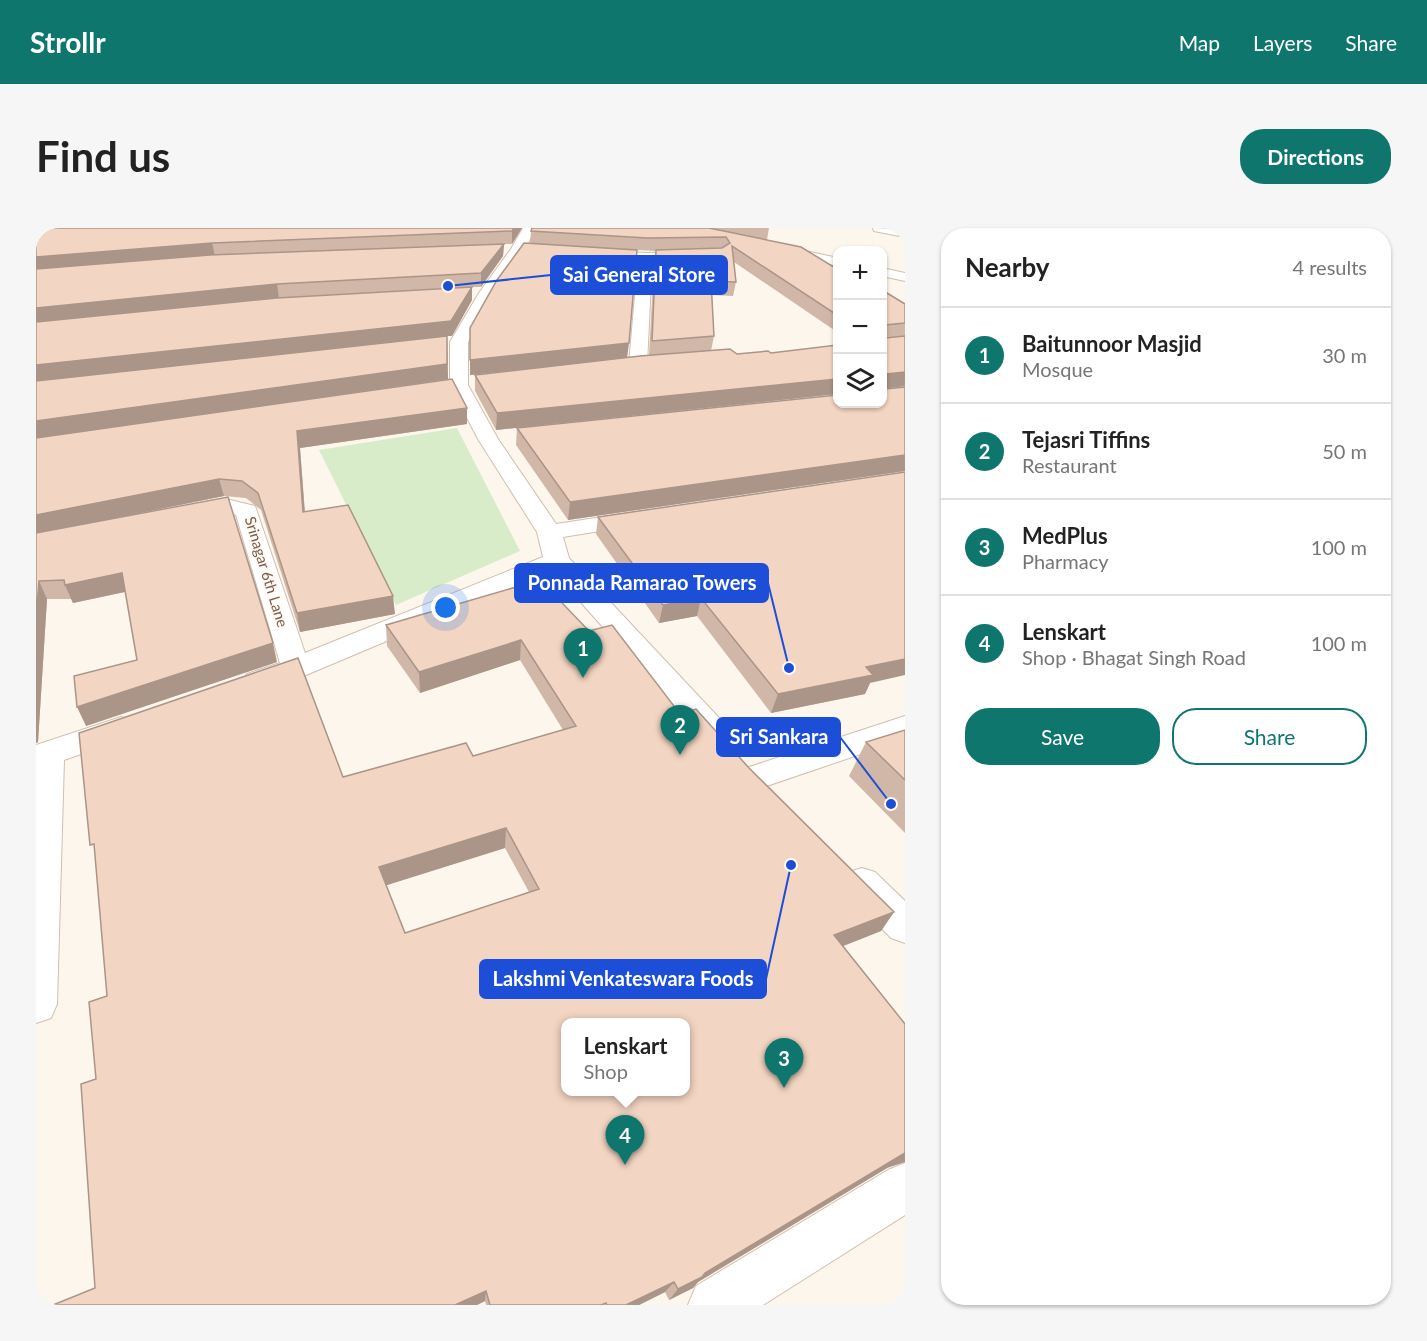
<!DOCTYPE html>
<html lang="en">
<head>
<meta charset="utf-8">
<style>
	body { margin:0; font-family:Lato,sans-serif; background:#f6f6f6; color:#222 }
	.controls { position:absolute; right:18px; top:18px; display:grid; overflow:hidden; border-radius:12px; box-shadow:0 2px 4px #0004 }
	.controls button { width:54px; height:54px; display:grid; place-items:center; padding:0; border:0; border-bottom:2px solid #e0e0e0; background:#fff; color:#222; font:30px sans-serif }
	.you { position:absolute; left:410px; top:380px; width:21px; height:21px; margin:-15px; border:4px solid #fff; border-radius:50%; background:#1a73e8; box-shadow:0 0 0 9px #1a73e833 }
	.badge { display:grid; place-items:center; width:39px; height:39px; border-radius:50%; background:#0f766e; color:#fff; font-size:20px; font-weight:700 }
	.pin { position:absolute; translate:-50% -50px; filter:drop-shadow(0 2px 3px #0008) }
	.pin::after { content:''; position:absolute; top:32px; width:21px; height:18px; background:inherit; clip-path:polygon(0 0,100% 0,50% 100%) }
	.popup { position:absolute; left:525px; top:790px; width:129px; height:78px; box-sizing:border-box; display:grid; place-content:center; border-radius:12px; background:#fff; filter:drop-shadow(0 2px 4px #0005); font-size:20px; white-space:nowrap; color:#767676 }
	.popup b { font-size:22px; color:#222 }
	.popup::after { content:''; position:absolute; left:50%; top:100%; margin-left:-12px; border:12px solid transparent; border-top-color:#fff }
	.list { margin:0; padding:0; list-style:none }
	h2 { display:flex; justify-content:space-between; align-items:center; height:78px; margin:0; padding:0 24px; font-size:26px }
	h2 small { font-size:20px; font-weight:400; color:#767676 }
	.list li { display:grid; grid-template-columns:39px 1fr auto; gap:18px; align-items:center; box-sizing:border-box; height:96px; padding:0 24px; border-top:2px solid #e0e0e0 }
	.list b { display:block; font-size:22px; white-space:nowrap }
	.list p { margin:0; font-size:20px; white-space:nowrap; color:#767676 }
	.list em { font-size:20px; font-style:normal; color:#767676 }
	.actions { display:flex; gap:12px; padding:18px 24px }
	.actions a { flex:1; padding:14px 0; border:2px solid #0f766e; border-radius:24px; text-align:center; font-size:21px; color:#0f766e }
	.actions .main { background:#0f766e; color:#fff }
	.icon { flex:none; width:33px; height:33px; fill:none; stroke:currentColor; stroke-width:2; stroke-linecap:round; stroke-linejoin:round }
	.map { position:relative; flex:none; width:869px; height:1077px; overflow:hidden; border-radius:24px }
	header { display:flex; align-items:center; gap:36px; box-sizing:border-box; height:84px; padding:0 30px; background:#0f766e; color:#fff }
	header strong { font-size:28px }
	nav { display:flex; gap:33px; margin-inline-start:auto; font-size:21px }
	.intro { display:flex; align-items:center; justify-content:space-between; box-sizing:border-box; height:144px; padding:0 36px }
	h1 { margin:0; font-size:42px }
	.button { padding:15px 27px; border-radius:24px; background:#0f766e; color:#fff; font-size:21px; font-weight:700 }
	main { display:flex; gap:36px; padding:0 36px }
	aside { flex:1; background:#fff; border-radius:24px; box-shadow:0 2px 4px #0004 }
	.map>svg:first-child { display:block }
	.green { fill:#d8ecc9 }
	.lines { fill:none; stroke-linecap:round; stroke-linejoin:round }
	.street-casing { stroke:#d1beb0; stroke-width:2 }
	.secondary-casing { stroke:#d6c0b0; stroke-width:2 }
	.street { fill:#fff; fill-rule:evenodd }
	.secondary { fill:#fff; fill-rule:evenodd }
	.wall { fill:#d1b7a8; fill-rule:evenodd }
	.shaded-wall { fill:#aa9588 }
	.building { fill:#f3d5c3; stroke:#aa9588; stroke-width:1.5; fill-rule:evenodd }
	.labels { text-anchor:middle; stroke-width:4.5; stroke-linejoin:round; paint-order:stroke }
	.far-street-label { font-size:15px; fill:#7a5c4d; stroke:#fffaf3 }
	.leader { fill:none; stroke:#1d4ed8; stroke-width:2 }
	.callout-dot { fill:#1d4ed8; stroke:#fffaf3; stroke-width:2 }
	.callout { fill:#1d4ed8; stroke:#1d4ed8; stroke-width:2 }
	.callout-label { font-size:20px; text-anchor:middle; font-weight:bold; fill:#fff }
</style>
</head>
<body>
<header>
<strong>Strollr</strong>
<nav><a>Map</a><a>Layers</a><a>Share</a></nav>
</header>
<div class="intro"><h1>Find us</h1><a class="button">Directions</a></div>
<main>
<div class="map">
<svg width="869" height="1077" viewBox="0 0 869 1077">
	<rect width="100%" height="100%" fill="#fdf6ec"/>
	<path class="green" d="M421,200l63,123 -124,54 -77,-155z"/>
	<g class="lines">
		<g class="street-casing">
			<path id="street" d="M487,0h12l-10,22 -30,43 -27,49v43l30,54 58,85 86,-13 8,2 4,5 -4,5 -87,14 6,21 167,178 5,8 -5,8 -11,3 -11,-3 -161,-181 -247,104 -48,16 -11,-3 -4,-7 4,-7 33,-11 -44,-148c-19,-7 -37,8 -56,3l-4,-5 4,-5 46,-9 29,7 50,147 238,-96 -6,-25 -59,-93 -28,-54v-43l29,-49 32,-44z
				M837,0l32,1v8l-31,-6z
				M741,17l61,13v8l-66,-14 -2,-3z
				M556,22l53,3 54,-1 7,4 -7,4 -47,1 -5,103 -3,4h-12l-3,-4 9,-103 -51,-4 -2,-3z
				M846,40l23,5v8l-23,-5z
				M869,488v23l-150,51 -12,-3 -5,-9 5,-9z
				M85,489l11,3 5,8 -5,8 -68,24 -7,244 -6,14 -15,5v-278z
				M826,640l13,4 30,29v42l-14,-5 -42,-44 -6,-11 6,-11z"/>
		</g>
		<g class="secondary-casing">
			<path id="secondary" d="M869,935v52l-142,90h-75l8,-19 192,-116z"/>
		</g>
		<use href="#street" class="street"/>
		<use href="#secondary" class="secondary"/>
	</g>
	<path class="wall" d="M0,0h486l-10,16h-8l-1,12 -22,31h-9v13l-20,36h-5l1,43 19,45 -167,24 5,64 90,102 -95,18 -39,-122 -15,-12 -22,-2 -123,25 176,141 -191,64 51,-66 -12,-68 -52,11 -2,-4h-24l-9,143 -2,1z
		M496,0h237l-2,12 70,29v63l-103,-70 2,20 -3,14 -21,-1 2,41 -3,15 26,3 34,-1 66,-8v49l-341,36 -21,-39v-16l56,-6 -61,6 60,-131 1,-13zM601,22l19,1 -2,12 -5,92 -22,3z
		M846,62l23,14v82l-19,3 19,-2v84l-337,49 -52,-75 1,-17 320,-33v9h45z
		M562,289l272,166 -5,11 -94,19 -74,-97 -38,7 -63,-89z
		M350,397l203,6 91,83 69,54 145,144 -13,19 -38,15 44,222 -189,114 -5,6 -24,12 -4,-8 -26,13h-153l-1,-4 -8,4h-424l42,-17 1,-209 247,-302 130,-21 90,-26 -43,-70 -100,33 -33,-47zM469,620l24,44 -124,41 -19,-48z
		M869,502v103l-56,-57 17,-34z"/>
	<path class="shaded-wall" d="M478,0h8l-10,16v-13z
		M176,15l3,13 -179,15v-14z
		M468,16l-1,12 -22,31v-14z
		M241,56l2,14 -243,25v-15z
		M436,59v13l-20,36h-5l1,43 -412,60v-74z
		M593,115l-2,15 -157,17v-15z
		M869,144v14l-23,3 4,-15z
		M801,151v15l-341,36 1,-17z
		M431,180v16l-167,24 6,82 -3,-18 -6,-81z
		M869,227v16l-337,49 2,-18z
		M183,251l5,17 -188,38v-19z
		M86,345l7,18 -56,12 -8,-18z
		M3,353l8,18 -9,143 -2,1v-124z
		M357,368l2,18 -95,18 -3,-19z
		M665,370l-4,18 -38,7 4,-18z
		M485,412l-1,20 -100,33 -1,-21z
		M237,415l4,19 -191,64 -9,-19z
		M869,431v16l-35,8 -5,11 -94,19 7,-19 88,-27z
		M470,600l-1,20 -124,39 -2,-20z
		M858,684l-13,19 -58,23 11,-19z
		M869,925v9l-18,6 -189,114 -5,6 -24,12 9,-11z
		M638,1054l-9,10 -26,13h-13z
		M450,1063l-1,10 -8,4h-22z"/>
	<path class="building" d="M10,0h468l-2,3 -300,12 -176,14v-28z
		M496,0h177l92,19 36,22v46l-105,-69 4,36 -25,-1 3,55 -62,5 4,-91 66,-2 8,-5 -4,-6 -79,1 -116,-7z
		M488,15l113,7 -8,93 -159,17v-32l27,-48z
		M468,16l-23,29 -204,11 -241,24v-39l174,-14z
		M436,59l-21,34 -415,44v-43l241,-24z
		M846,62l23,14v19l-20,2 1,13 19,-2v36l-19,2v15l19,-2v68l-335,47 -53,-74 320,-33v9h45z
		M411,108v28l-411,57v-40z
		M801,117v34l-340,34 -22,-38 165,-19 90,-7 7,5 31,-3 3,2z
		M416,151l15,29 -170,23 6,81 45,-7 45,91 -96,17 -39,-120 -16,-12 -23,-2 -183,36v-77z
		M869,244v187l-39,8 7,8 -95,19 -77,-96 -38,7 -65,-88z
		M192,269l45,146 -196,64 -3,-31 63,-16 -15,-87 -57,12 -1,-5 -25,1 -3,38v-86z
		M504,352l49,51 23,-6 68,89 16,-5 53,59 145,144 -60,23 71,89v129l-200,120 -3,4 -24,12 -4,-7 -48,23h-19l-1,-2 -5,2h-111l-4,-14 -31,14h-402l42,-17 -14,-204 15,-5 -7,-77 18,-6 -13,-152 -4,1 -11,-112 219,-75 45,119 123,-34 7,13 103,-30 -55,-86 -102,32 -33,-47zM470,600l33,61 -134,44 -26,-66zM529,795h120v69h-120z
		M869,502v50l-39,-38z"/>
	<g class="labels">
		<g class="far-street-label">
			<text transform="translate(230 344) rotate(73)" y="5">Srinagar 6th Lane</text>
		</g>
	</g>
	<path class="leader" d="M412 58L515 47M753 440L732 355M855 576L804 509M755 637L730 751"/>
	<g class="callout-dot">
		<circle cx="412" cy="58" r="6"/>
		<circle cx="753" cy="440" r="6"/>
		<circle cx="855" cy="576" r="6"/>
		<circle cx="755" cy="637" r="6"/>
	</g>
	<g class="callout">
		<rect x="515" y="28" width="176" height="38" rx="6"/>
		<rect x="479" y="336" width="253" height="38" rx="6"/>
		<rect x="681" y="490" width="123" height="38" rx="6"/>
		<rect x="444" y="732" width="286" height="38" rx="6"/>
	</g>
	<g class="callout-label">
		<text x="603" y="54">Sai General Store</text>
		<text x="606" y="362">Ponnada Ramarao Towers</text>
		<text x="743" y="516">Sri Sankara</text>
		<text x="587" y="758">Lakshmi Venkateswara Foods</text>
	</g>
</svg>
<div class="controls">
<button>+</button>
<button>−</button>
<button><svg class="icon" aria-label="layers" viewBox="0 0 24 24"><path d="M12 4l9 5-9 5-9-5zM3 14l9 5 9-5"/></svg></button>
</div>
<div class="you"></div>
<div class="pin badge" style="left:547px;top:450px">1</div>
<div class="pin badge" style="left:644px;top:527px">2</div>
<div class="pin badge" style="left:748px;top:860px">3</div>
<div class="pin badge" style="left:589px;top:937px">4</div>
<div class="popup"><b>Lenskart</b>Shop</div>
</div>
<aside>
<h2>Nearby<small>4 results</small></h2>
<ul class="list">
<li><span class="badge">1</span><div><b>Baitunnoor Masjid</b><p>Mosque</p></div><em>30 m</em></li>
<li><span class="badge">2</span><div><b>Tejasri Tiffins</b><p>Restaurant</p></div><em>50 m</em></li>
<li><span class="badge">3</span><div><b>MedPlus</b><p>Pharmacy</p></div><em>100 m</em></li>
<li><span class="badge">4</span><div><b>Lenskart</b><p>Shop · Bhagat Singh Road</p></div><em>100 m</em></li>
</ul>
<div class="actions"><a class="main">Save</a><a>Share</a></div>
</aside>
</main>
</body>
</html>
